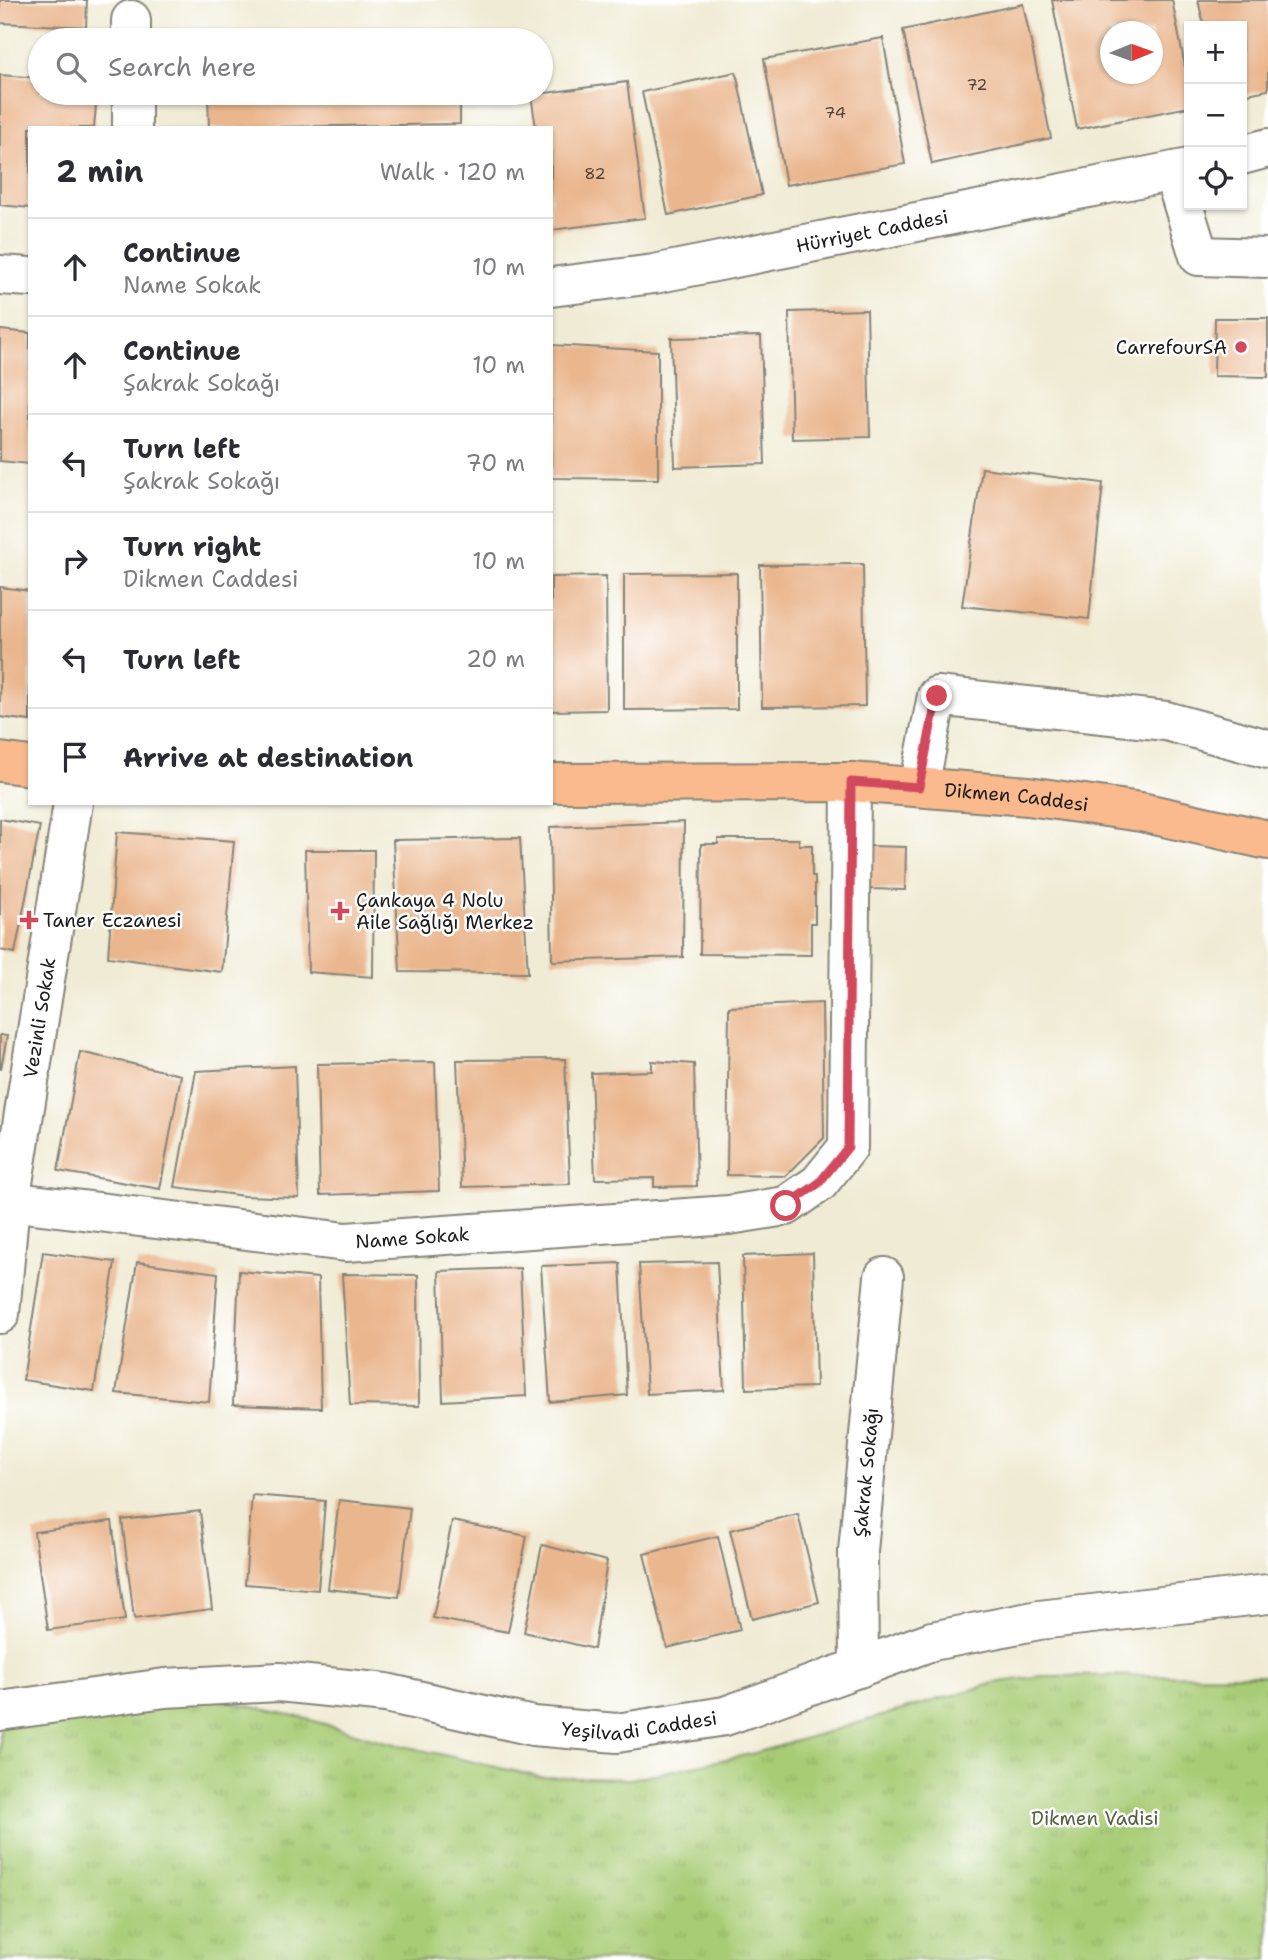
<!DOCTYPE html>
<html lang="en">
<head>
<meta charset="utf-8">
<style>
	body { margin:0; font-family:"Shantell Sans",sans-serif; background:#f7f7f7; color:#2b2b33 }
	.controls { position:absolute; right:21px; top:21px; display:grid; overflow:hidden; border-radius:0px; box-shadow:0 2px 5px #0004 }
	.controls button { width:63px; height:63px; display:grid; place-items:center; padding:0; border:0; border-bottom:2px solid #e1e1e2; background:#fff; color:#2b2b33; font:35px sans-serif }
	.compass { position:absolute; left:1100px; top:21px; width:63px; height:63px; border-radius:50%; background:#fff; box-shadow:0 2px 5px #0004; rotate:89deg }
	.stop { position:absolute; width:21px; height:21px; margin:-16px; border:5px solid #d1495b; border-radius:50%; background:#fff }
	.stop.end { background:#d1495b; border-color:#fff; box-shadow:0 2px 7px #0008 }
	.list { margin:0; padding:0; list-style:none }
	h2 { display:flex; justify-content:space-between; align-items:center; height:91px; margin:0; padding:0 28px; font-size:30px }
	h2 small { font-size:23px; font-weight:400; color:#7c7c81 }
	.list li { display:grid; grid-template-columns:46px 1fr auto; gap:21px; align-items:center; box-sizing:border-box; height:98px; padding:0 28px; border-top:2px solid #e1e1e2 }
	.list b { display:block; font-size:26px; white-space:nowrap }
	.list p { margin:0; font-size:23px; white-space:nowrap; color:#7c7c81 }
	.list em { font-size:23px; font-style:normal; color:#7c7c81 }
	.icon { flex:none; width:38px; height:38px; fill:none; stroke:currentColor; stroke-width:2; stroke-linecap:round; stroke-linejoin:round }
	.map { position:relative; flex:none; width:1268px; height:1960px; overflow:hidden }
	.search { position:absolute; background:#fff; box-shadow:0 2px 5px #0004; left:28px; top:28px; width:525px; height:77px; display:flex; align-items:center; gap:18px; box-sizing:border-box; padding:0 24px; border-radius:38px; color:#7c7c81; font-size:26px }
	.panel { position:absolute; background:#fff; box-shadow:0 2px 5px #0004; left:28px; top:126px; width:525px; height:679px; border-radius:0px }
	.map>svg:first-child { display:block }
	.park { fill:url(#park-tufts); stroke:#627448; stroke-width:2 }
	.building { fill:#eab68d; fill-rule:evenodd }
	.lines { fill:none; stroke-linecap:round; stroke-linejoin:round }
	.minor-casing { stroke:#868478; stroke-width:42 }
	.major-casing { stroke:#868478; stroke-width:42 }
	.minor { stroke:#fff; stroke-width:38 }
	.major { stroke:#fbba8d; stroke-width:38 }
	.route { stroke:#d1495b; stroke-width:9 }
	.poi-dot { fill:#d1495b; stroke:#fff; stroke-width:2.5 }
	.labels { text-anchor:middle; stroke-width:5; stroke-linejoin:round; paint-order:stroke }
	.number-label { font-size:16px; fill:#504238 }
	.street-label { font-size:19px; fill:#1c1c1c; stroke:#fff }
	.poi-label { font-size:19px; fill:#1c1c1c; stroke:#fff; text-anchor:start }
	.park-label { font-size:19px; fill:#546240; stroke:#fff }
</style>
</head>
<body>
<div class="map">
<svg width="1268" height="1960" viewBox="0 0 1268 1960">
	<defs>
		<pattern id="park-tufts" width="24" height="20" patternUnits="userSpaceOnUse" patternTransform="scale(1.75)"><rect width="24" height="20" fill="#a8cc75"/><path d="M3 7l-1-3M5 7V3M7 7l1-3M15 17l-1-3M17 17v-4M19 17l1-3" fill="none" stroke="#90af65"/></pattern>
	</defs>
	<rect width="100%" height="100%" fill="#fff"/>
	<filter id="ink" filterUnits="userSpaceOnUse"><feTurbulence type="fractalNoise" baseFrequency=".0143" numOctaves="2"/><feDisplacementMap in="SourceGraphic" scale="14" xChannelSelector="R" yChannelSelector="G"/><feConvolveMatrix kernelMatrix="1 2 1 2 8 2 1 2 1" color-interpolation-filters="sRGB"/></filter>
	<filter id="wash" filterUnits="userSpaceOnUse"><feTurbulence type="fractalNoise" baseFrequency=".00686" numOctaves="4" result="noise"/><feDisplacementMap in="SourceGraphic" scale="28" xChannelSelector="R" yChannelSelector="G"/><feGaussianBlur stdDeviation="1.57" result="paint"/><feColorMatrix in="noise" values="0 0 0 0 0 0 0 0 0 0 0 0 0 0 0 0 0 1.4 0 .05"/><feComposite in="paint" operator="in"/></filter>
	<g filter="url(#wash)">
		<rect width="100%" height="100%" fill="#f0ebd4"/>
		<path class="park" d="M1268,1675v285h-1268v-249l165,-23 139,30 78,23 158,36 90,2 125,-26 239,-70 47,-7z"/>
		<g id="blocks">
			<path class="building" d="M0,0h87l-1,27 -86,-4z
				M1052,0h120l17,87v20l-112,22zM1110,32h42v42h-42z
				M1198,0h70v90l-26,5v-69h-38z
				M1023,4l28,134 -119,26 -29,-134z
				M459,30v10h-252v-5z
				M883,38l22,126 -119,21 -22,-126z
				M736,72l26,123 -94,20 -26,-123z
				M0,75l40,3v15h57l-3,35h-64v80l-30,-3z
				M627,82l18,136 -94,12v-102h-15l-5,-33z
				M208,93h252v31l-251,4z
				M867,310l3,127 -78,2 -3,-127z
				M1215,318h53v59l-54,-1z
				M0,330l30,3v131l-30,-3z
				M761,336l4,128 -90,3 -4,-129z
				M551,345l107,6v128l-107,-1z
				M982,468l121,15 -14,136 -127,-13z
				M863,564l2,142 -103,1 -2,-142z
				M737,573v136l-113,1v-136z
				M606,576l1,134 -56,1v-134z
				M0,587l30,4v130l-30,-4z
				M0,819l40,7 -25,127 -15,-3z
				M684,822l-1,135 -131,4 -2,-134z
				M117,832l117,9 -12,131 -114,-15z
				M520,838l8,135 -128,-1 -7,-132z
				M718,839h81v6h13v31h3v47h-4v32l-111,-1 1,-110h17z
				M870,846l36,1 -1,43 -36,-1z
				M305,850h69l-1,127 -65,-5z
				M822,1003l2,135 -38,38 -59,-1 2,-168z
				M0,1035l7,1 -6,33h-1z
				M80,1052l101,23 -21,114 -102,-18z
				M565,1059l5,125 -108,3 -5,-127z
				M652,1061l42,3 3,122 -43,1v-9l-59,1 -4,-106 61,-2z
				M435,1062l4,129 -119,4 -3,-131z
				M295,1066l4,132 -55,-2 -69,-9 21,-116z
				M43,1252l72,10 -21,129 -71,-11z
				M813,1253l3,134 -70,2 -3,-133z
				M137,1262l81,11 -9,129 -93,-9z
				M717,1262l7,128 -77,4 -8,-130z
				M620,1263l7,132 -77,7 -9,-136z
				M520,1268l6,128 -83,5 -4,-130z
				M239,1271l79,7 3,130 -88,-3z
				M342,1274l76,1 1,131 -69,-1z
				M252,1495l73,6 -7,89 -73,-6z
				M339,1500l71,8 -11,89 -71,-8z
				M200,1511l12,98 -78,10 -12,-99z
				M798,1514l21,88 -67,17 -22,-89z
				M112,1521l13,99 -77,10 -14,-98z
				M452,1521l75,15 -19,96 -75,-14z
				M718,1536l22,94 -73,18 -23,-94z
				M542,1545l65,16 -13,88 -70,-17z"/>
		</g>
	</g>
	<g filter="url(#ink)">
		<use href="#blocks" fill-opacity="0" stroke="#868478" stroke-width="2"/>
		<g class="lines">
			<g class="minor-casing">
				<g id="minor">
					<path d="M131,20v20"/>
					<path d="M132,93v35"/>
					<path d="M1242,155l26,-7"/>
					<path d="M1173,172l26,84 69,2"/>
					<path d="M0,275l30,2"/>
					<path id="s1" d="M551,287l103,-13 535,-106"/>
					<path d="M919,787l18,-91 229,25 102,28"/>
					<path id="s2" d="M0,1200l346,42 383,-27 57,-9 33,-23 29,-36 3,-365"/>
					<path id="s3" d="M0,1314l10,-112 63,-399"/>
					<path id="s4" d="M859,1668l-1,-117 26,-274"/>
					<path id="s5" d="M0,1711l165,-23 114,-6 107,11 147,33 84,7 108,-17 207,-75 107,-21 229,-26"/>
				</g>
			</g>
			<g class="major-casing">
				<g id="major">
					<path d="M0,762l30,4"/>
					<path id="s6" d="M551,783l300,-1 177,14 113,16 127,28"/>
				</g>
			</g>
			<use href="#minor" class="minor"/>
			<use href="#major" class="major"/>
		</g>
	</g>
	<g class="lines" filter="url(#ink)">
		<path class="route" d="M786,1206l33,-23 29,-36 3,-365 68,5 18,-91"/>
	</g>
	<g class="poi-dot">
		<circle cx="1241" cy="347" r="7"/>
		<path d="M336.5 900.5h7v7h7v7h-7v7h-7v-7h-7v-7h7z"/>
		<path d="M25.5 909.5h7v7h7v7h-7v7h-7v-7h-7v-7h7z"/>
	</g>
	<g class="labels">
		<g class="number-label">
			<text x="977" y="90">72</text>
			<text x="835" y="118">74</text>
			<text x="595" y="179">82</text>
		</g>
		<g class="street-label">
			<text dy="7" stroke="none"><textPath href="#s1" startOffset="326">Hürriyet Caddesi</textPath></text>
			<text dy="7" stroke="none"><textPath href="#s6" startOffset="466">Dikmen Caddesi</textPath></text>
			<text dy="7" stroke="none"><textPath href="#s3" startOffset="299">Vezinli Sokak</textPath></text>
			<text dy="7" stroke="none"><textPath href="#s2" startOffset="415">Name Sokak</textPath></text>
			<text dy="7" stroke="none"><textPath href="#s4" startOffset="196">Şakrak Sokağı</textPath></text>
			<text dy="7" stroke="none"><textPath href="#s5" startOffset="646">Yeşilvadi Caddesi</textPath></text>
		</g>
		<g class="poi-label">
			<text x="1227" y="354" text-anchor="end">CarrefourSA</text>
			<text x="356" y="907">Çankaya 4 Nolu<tspan x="356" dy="22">Aile Sağlığı Merkez</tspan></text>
			<text x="43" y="927">Taner Eczanesi</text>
		</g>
		<g class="park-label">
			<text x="1095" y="1825">Dikmen Vadisi</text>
		</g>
	</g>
</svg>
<div class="controls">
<button>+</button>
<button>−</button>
<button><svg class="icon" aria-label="locate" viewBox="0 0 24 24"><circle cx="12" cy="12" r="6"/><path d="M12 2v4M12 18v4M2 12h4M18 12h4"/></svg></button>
</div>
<svg class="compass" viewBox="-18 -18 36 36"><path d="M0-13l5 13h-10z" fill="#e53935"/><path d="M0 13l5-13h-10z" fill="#7c7c81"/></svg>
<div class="stop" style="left:786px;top:1206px"></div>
<div class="stop end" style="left:937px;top:696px"></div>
<div class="search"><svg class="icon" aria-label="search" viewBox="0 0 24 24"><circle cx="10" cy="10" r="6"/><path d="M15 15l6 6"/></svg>Search here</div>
<section class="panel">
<h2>2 min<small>Walk · 120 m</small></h2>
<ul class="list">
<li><svg class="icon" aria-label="ahead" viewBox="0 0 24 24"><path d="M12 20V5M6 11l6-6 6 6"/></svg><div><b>Continue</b><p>Name Sokak</p></div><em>10 m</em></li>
<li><svg class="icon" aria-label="ahead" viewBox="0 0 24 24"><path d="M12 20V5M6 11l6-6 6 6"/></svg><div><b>Continue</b><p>Şakrak Sokağı</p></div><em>10 m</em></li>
<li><svg class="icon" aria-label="left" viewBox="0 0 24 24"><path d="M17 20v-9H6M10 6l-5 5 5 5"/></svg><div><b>Turn left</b><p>Şakrak Sokağı</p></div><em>70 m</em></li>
<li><svg class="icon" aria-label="right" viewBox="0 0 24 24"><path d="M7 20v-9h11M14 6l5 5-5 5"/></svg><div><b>Turn right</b><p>Dikmen Caddesi</p></div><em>10 m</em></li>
<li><svg class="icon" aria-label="left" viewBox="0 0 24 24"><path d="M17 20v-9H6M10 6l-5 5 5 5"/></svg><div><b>Turn left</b></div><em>20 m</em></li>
<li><svg class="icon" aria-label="arrive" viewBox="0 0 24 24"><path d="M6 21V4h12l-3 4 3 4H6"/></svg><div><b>Arrive at destination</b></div></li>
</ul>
</section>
</div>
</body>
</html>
